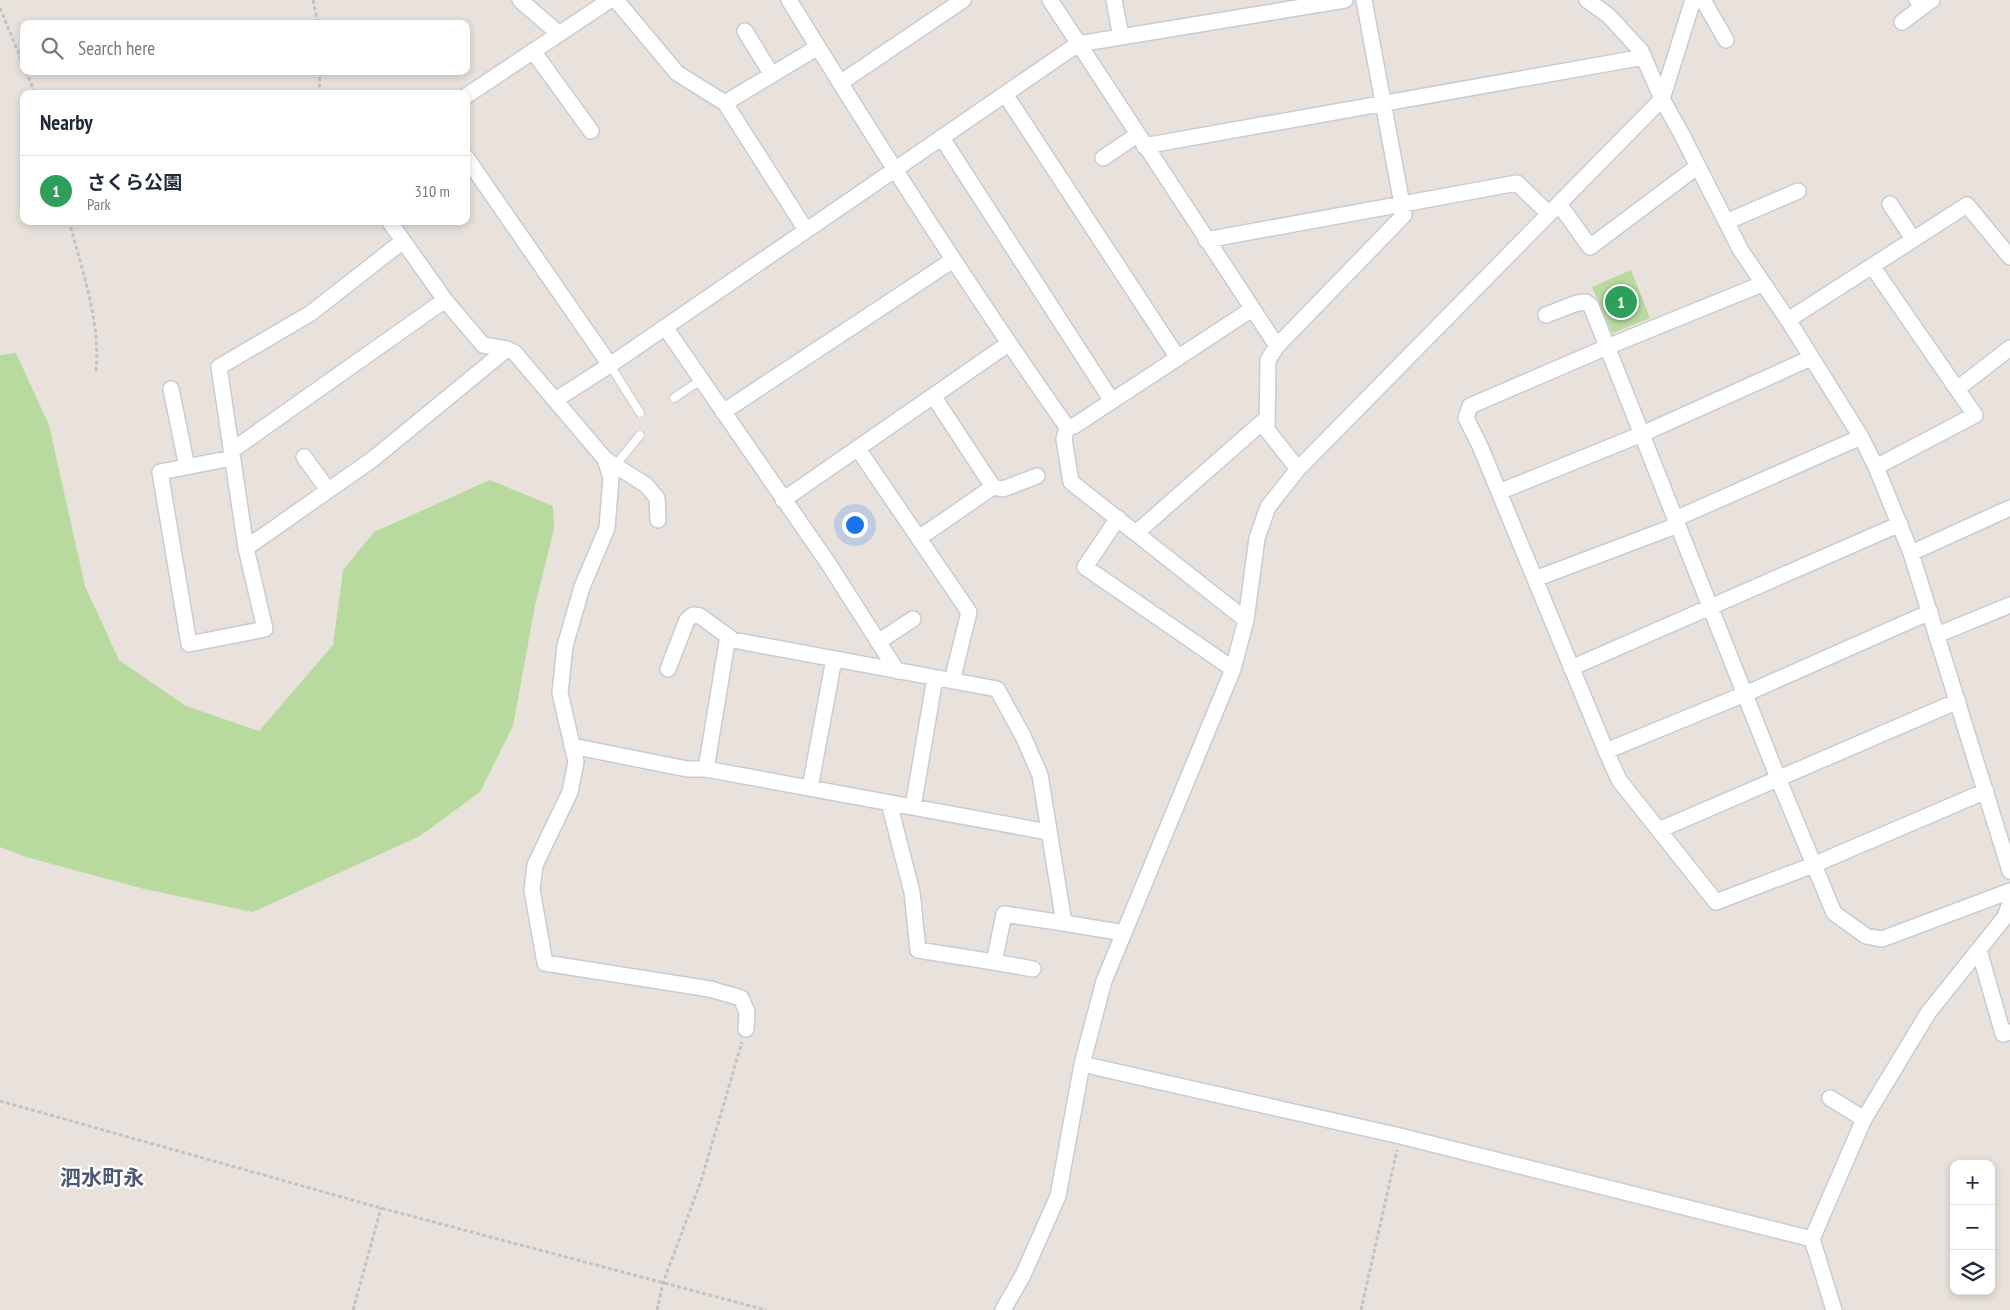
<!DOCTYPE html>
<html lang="en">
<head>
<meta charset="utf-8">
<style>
	body { margin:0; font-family:"PT Sans Narrow","Noto Sans JP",sans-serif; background:#f6f6f7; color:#1f2937 }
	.controls { position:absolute; right:15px; bottom:15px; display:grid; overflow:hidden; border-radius:10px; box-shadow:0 2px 8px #0003 }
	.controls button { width:45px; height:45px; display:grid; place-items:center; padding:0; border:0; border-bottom:1px solid #e0e1e3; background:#fff; color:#1f2937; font:25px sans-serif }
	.you { position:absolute; left:854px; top:524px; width:18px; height:18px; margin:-12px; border:4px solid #fff; border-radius:50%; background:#1a73e8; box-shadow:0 0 0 8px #1a73e833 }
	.badge { display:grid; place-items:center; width:32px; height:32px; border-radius:50%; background:#ea580c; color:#fff; font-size:16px; font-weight:700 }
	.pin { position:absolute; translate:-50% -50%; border:2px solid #fff; box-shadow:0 1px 5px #0006 }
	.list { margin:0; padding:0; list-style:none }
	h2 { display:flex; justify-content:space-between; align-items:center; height:65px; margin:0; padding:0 20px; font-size:21px }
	h2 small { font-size:16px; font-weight:400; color:#747a83 }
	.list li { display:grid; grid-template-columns:32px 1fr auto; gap:15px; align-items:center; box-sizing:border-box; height:70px; padding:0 20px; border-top:1px solid #e0e1e3 }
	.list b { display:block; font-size:19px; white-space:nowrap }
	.list p { margin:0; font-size:16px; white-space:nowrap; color:#747a83 }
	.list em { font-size:16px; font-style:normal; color:#747a83 }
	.icon { flex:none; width:28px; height:28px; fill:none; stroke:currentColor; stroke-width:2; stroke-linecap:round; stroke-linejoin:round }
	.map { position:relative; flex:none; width:2010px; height:1310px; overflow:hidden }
	.search { position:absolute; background:#fff; box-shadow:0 2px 8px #0003; left:20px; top:20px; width:450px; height:55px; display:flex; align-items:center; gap:12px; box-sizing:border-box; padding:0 18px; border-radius:10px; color:#747a83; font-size:19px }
	.panel { position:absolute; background:#fff; box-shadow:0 2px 8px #0003; left:20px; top:90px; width:450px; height:135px; border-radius:10px }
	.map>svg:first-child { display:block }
	.green { fill:#b9da9e }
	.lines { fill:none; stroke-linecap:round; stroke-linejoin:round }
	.service-casing { stroke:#c7ccd5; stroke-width:10 }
	.minor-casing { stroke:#c7ccd5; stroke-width:18 }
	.path { stroke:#c3c3c3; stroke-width:3; stroke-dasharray:4 2.5; stroke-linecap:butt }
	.service { stroke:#fff; stroke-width:8 }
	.minor { stroke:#fff; stroke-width:15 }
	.labels { text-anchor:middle; stroke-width:4.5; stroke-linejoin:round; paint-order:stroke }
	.quarter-label { font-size:21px; font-weight:bold; fill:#4e5974; stroke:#fff }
</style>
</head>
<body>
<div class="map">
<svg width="2010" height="1310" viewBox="0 0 2010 1310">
	<rect width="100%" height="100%" fill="#e9e2dc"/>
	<path class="green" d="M1631,270l19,48 -38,15 -20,-46z
		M16,353l33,72 36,161 34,74 67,46 73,25 74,-86 10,-75 31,-38 116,-52 63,26 1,23 -19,77 -22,120 -33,66 -60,44 -167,76 -109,-23 -118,-32 -26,-10v-492z"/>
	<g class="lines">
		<g class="service-casing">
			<path id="service" d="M610,365l30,48
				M674,398l27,-18
				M614,467l26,-32"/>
		</g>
		<g class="minor-casing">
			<path id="minor" d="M520,0l38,33
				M616,0l61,73 48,30 81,127
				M789,0c89,145 180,288 278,427l-3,12 7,43 175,138
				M1050,0l227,346
				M1114,0l7,37
				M1587,0l22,16 32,35 21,48 19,34 59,116 48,71 73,117 15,30 35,86 99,318
				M1703,0l23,40
				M1917,0l4,8 11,-8
				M1902,22l19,-14
				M745,31l27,44
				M533,51l58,80
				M840,83l123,-83
				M1005,94l173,264
				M466,96l144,-96
				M725,103l93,-56
				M942,138l170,263
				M1144,146l500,-89
				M466,157l144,208
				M1103,158l34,-23
				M1559,204l31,43 108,-81
				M1890,204l23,35
				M389,221l56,79 38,45 24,4 8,4 90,106 6,19 -4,50 -25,59 -17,59 -5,47 16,69 -6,30 -35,73 -3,25 13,73 165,26 31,9 6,14 -1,17
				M1726,222l72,-31
				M1206,240l311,-57 32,31
				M1872,266l103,149 -99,52
				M1762,284l-155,63 -137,59 -4,12 14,28 126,305 13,29 97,122 97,-37 173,-74
				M1546,315l31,-12 9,-1 5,4 187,472 56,135 32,23 16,3 128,-48
				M1788,320l179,-115 43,52
				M665,327l163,236 69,108
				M171,389l16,78
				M1957,389l53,-41
				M555,400l55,-35 468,-321 267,-44
				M723,412l230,-152
				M1067,427l7,-1 178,-117
				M858,449l111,163 -17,69
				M231,451l214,-151
				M304,457l24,33
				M232,458l-72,14 29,172 76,-15 -19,-81 -27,-181 92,-54 92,-72
				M605,459l41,26 11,13 1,22
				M1298,469l-31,-39 1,-70 9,-14 127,-131 -40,-215
				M993,487l10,2 34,-13
				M1499,492l143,-58 169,-76
				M783,500l225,-156
				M1118,518l-33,49 148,102
				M1675,519l186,-82
				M1136,533l131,-115
				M919,538l74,-51 -59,-90
				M246,548l127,-89 134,-110
				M1911,553l99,-45
				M1535,579l143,-54
				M1937,635l73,-30
				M878,642l35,-23
				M1571,668l329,-144
				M668,669l19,-49 6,-5 7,1 33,24 264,49 26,47 17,39 24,148 60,10
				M572,746l115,23h19l342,63
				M1606,751l139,-57 185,-82
				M706,769l22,-133
				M810,788l24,-129
				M889,803l23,89 6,58 76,12 10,-48 60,9
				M913,807l22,-129
				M1659,830l299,-129
				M1979,950l24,84 7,-2
				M994,962l39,7
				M1082,1064l318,72 412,103
				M1830,1098l34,21
				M1003,1310l20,-35 35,-79 24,-132 22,-83 129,-312 13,-49 11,-82 11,-31 30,-38 364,-370 31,-99
				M1834,1310l-22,-71 52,-120 64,-106 77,-96 5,-14"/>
		</g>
		<path class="path" d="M313,0l5,24
			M0,8l24,58
			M26,71l9,23
			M319,94l1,-23
			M69,221c13,49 32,101 27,151
			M0,1101l381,107 385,102
			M353,1310l28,-102
			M657,1310l6,-27 38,-102 41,-139
			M1361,1310l36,-160"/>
		<use href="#service" class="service"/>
		<use href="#minor" class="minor"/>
	</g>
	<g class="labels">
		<g class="quarter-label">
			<text x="102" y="1185">泗水町永</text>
		</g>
	</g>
</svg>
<div class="controls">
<button>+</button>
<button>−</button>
<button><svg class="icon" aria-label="layers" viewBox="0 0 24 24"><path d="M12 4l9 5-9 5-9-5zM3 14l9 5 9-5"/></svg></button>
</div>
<div class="you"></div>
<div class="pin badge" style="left:1621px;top:302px;background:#2e9e5b">1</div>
<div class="search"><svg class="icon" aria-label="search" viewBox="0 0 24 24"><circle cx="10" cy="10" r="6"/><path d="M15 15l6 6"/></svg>Search here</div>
<section class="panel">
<h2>Nearby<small></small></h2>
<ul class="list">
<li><span class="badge" style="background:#2e9e5b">1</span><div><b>さくら公園</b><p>Park</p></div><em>310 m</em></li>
</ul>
</section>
</div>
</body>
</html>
